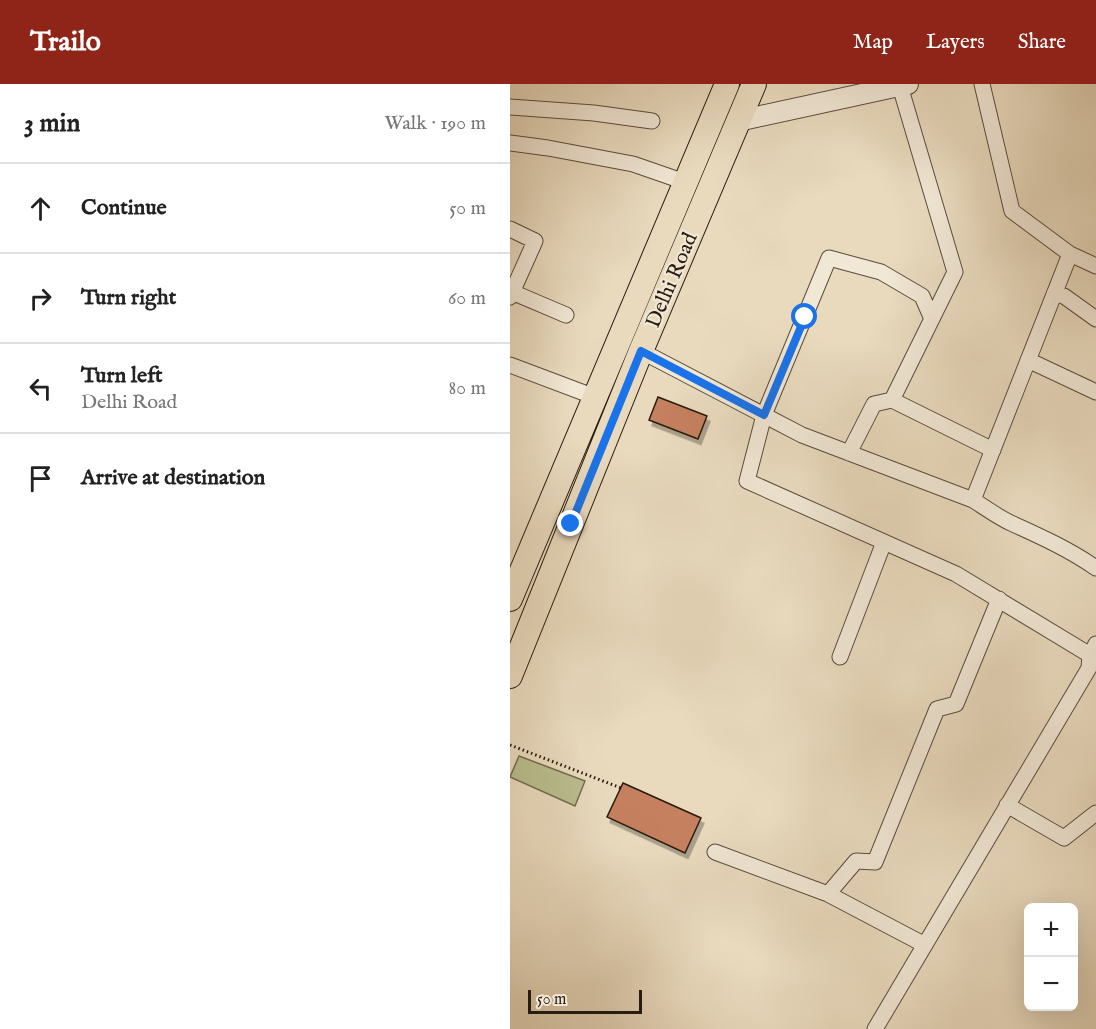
<!DOCTYPE html>
<html lang="en">
<head>
<meta charset="utf-8">
<style>
	body { margin:0; font-family:"IM FELL English",serif; background:#f6f6f6; color:#222 }
	.controls { position:absolute; right:18px; bottom:18px; display:grid; overflow:hidden; border-radius:9px; box-shadow:0 6px 24px #0002 }
	.controls button { width:54px; height:54px; display:grid; place-items:center; padding:0; border:0; border-bottom:2px solid #e0e0e0; background:#fff; color:#222; font:30px sans-serif }
	.scale { position:absolute; left:18px; bottom:15px; width:114px; box-sizing:border-box; padding-left:6px; border:3px solid #291c10; border-top:0; font-size:16px; line-height:21px; white-space:nowrap; color:#291c10; -webkit-text-stroke:4px #f1e7d5; paint-order:stroke }
	.stop { position:absolute; width:18px; height:18px; margin:-14px; border:4px solid #1a73e8; border-radius:50%; background:#fff }
	.stop.end { background:#1a73e8; border-color:#fff; box-shadow:0 2px 6px #0008 }
	.list { margin:0; padding:0; list-style:none }
	h2 { display:flex; justify-content:space-between; align-items:center; height:78px; margin:0; padding:0 24px; font-size:26px }
	h2 small { font-size:20px; font-weight:400; color:#767676 }
	.list li { display:grid; grid-template-columns:39px 1fr auto; gap:18px; align-items:center; box-sizing:border-box; height:90px; padding:0 24px; border-top:2px solid #e0e0e0 }
	.list b { display:block; font-size:22px; white-space:nowrap }
	.list p { margin:0; font-size:20px; white-space:nowrap; color:#767676 }
	.list em { font-size:20px; font-style:normal; color:#767676 }
	.icon { flex:none; width:33px; height:33px; fill:none; stroke:currentColor; stroke-width:2; stroke-linecap:round; stroke-linejoin:round }
	.map { position:relative; flex:none; width:586px; height:945px; overflow:hidden }
	header { display:flex; align-items:center; gap:36px; box-sizing:border-box; height:84px; padding:0 30px; background:#8f2418; color:#fff }
	header strong { font-size:28px }
	nav { display:flex; gap:33px; margin-inline-start:auto; font-size:21px }
	main { display:flex }
	aside { flex:1; background:#fff }
	.map>svg:first-child { display:block }
	.green { fill:#babe8f; stroke:#726d50; stroke-width:1.5 }
	.building { fill:#c5805f; stroke:#291c10; stroke-width:1.5; filter:url(#shadow) }
	.lines { fill:none; stroke-linecap:round; stroke-linejoin:round }
	.minor-casing { stroke:#594c3c; stroke-width:17 }
	.tertiary-casing { stroke:#594c3c; stroke-width:22 }
	.primary-casing { stroke:#291c10; stroke-width:26 }
	.path { stroke:#291c10; stroke-width:3; stroke-dasharray:1.5 3; stroke-linecap:butt }
	.minor { stroke:#f1e7d5; stroke-width:15 }
	.tertiary { stroke:#f1e7d5; stroke-width:20 }
	.primary { stroke:#e9dabe; stroke-width:24 }
	.route { stroke:#1a73e8; stroke-width:8 }
	.labels { text-anchor:middle; stroke-width:4.5; stroke-linejoin:round; paint-order:stroke }
	.street-label { font-size:21px; fill:#291c10; stroke:#f1e7d5 }
</style>
</head>
<body>
<header>
<strong>Trailo</strong>
<nav><a>Map</a><a>Layers</a><a>Share</a></nav>
</header>
<main>
<aside>
<h2>3 min<small>Walk · 190 m</small></h2>
<ul class="list">
<li><svg class="icon" aria-label="ahead" viewBox="0 0 24 24"><path d="M12 20V5M6 11l6-6 6 6"/></svg><div><b>Continue</b></div><em>50 m</em></li>
<li><svg class="icon" aria-label="right" viewBox="0 0 24 24"><path d="M7 20v-9h11M14 6l5 5-5 5"/></svg><div><b>Turn right</b></div><em>60 m</em></li>
<li><svg class="icon" aria-label="left" viewBox="0 0 24 24"><path d="M17 20v-9H6M10 6l-5 5 5 5"/></svg><div><b>Turn left</b><p>Delhi Road</p></div><em>80 m</em></li>
<li><svg class="icon" aria-label="arrive" viewBox="0 0 24 24"><path d="M6 21V4h12l-3 4 3 4H6"/></svg><div><b>Arrive at destination</b></div></li>
</ul>
</aside>
<div class="map">
<svg width="586" height="945" viewBox="0 0 586 945">
	<defs>
		<filter id="shadow"><feDropShadow dx="3" dy="5.5" stdDeviation="0" flood-color="#0004"/></filter>
	</defs>
	<rect width="100%" height="100%" fill="#e9dabe"/>
	<filter id="stains"><feTurbulence type="fractalNoise" baseFrequency=".00333" numOctaves="4"/><feColorMatrix values="0 0 0 0 .2 0 0 0 0 .09 0 0 0 0 .02 0 0 0 .5 -.17"/></filter>
	<radialGradient id="worn" r=".72"><stop offset=".6" stop-color="#630" stop-opacity="0"/><stop offset="1" stop-color="#630" stop-opacity=".3"/></radialGradient>
	<path class="green" d="M9,672l66,25 -10,25 -65,-29z"/>
	<path class="building" d="M148,313l49,19 -9,23 -49,-19z
		M113,699l78,35 -16,35 -78,-36z"/>
	<g class="lines">
		<g class="minor-casing">
			<path id="minor" d="M0,23l84,6 58,8
				M0,59l38,5 85,16 52,18
				M0,145l25,12 -25,56
				M560,170l26,12
				M2,208l54,23
				M544,210l10,2 32,23
				M422,235l-10,-23 -41,-24 -52,-14 -65,157 -17,66 209,93 134,81 6,-11
				M131,267l161,84 171,65 97,-246 -58,-43 -30,-127
				M518,276l68,32
				M0,281l85,32
				M382,316l101,50
				M339,369l25,-49 18,-4 63,-128 -55,-186
				M463,416c13,8 26,18 40,24 29,13 57,26 83,44
				M330,573l44,-115
				M497,721l57,33 32,-25
				M205,768l113,42 97,51
				M318,810l28,-33 19,1 62,-153 19,-5 43,-105
				M365,945l214,-361 1,-13"/>
		</g>
		<g class="tertiary-casing">
			<path id="tertiary" d="M228,37l170,-37"/>
		</g>
		<g class="primary-casing">
			<path id="primary" d="M0,515l217,-515
				M0,592l131,-325 113,-267"/>
		</g>
		<path class="path" d="M0,661l111,43"/>
		<use href="#minor" class="minor"/>
		<use href="#tertiary" class="tertiary"/>
		<use href="#primary" class="primary"/>
	</g>
	<g class="lines">
		<path class="route" d="M61,440l70,-173 123,64 41,-98"/>
	</g>
	<g class="labels">
		<g class="street-label">
			<text transform="translate(161 196) rotate(-67)" y="7">Delhi Road</text>
		</g>
	</g>
	<rect width="100%" height="100%" filter="url(#stains)"/>
	<rect width="100%" height="100%" fill="url(#worn)"/>
</svg>
<div class="controls">
<button>+</button>
<button>−</button>
</div>
<div class="scale">50 m</div>
<div class="stop" style="left:295px;top:233px"></div>
<div class="stop end" style="left:61px;top:440px"></div>
</div>
</main>
</body>
</html>
